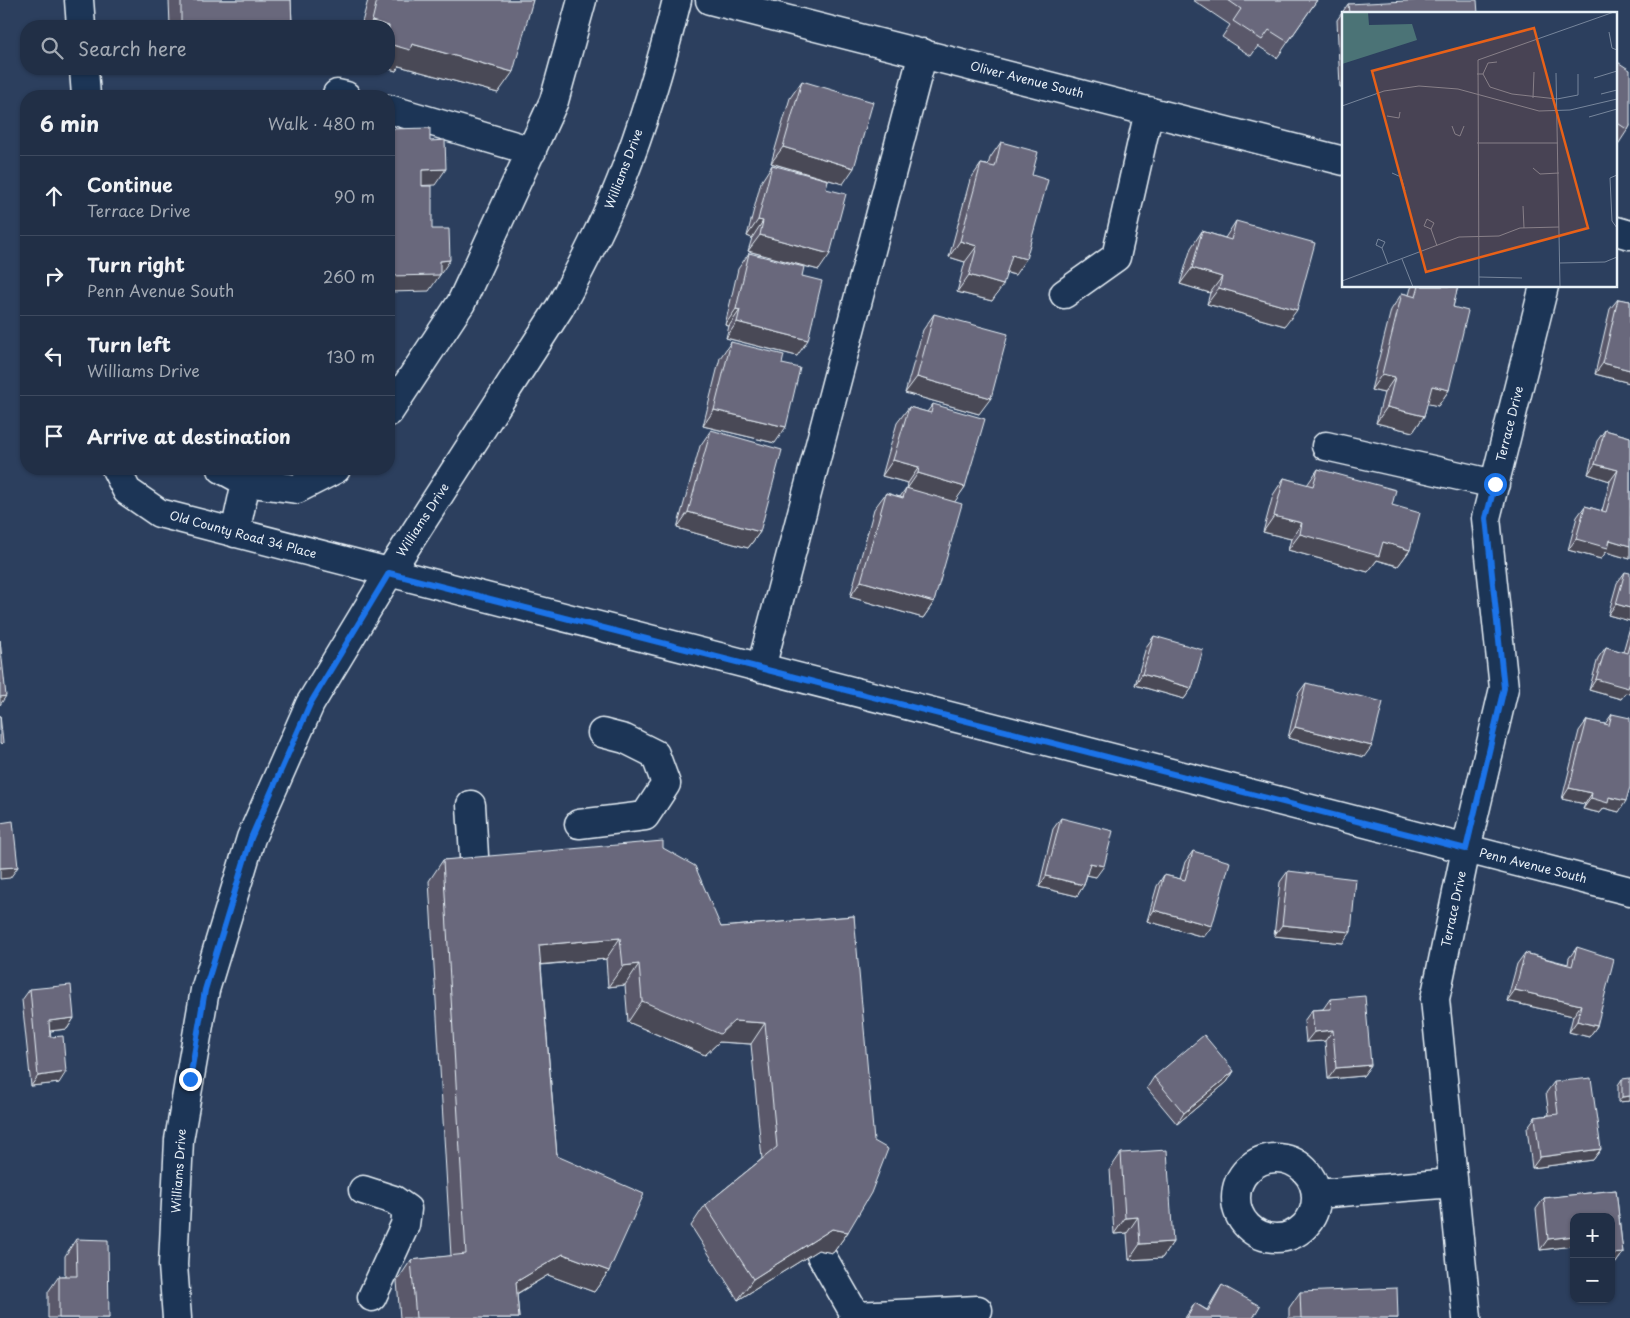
<!DOCTYPE html>
<html lang="en">
<head>
<meta charset="utf-8">
<style>
	body { margin:0; font-family:"Playpen Sans",sans-serif; background:#29374d; color:#f1f3f6 }
	.controls { position:absolute; right:15px; bottom:15px; display:grid; overflow:hidden; border-radius:10px; box-shadow:0 1px 4px #0004 }
	.controls button { width:45px; height:45px; display:grid; place-items:center; padding:0; border:0; border-bottom:1px solid #3e4a5f; background:#212f46; color:#f1f3f6; font:25px sans-serif }
	.stop { position:absolute; width:15px; height:15px; margin:-11px; border:4px solid #1a73e8; border-radius:50%; background:#fff }
	.stop.end { background:#1a73e8; border-color:#fff; box-shadow:0 1px 5px #0008 }
	.list { margin:0; padding:0; list-style:none }
	h2 { display:flex; justify-content:space-between; align-items:center; height:65px; margin:0; padding:0 20px; font-size:21px }
	h2 small { font-size:16px; font-weight:400; color:#a2a9b3 }
	.list li { display:grid; grid-template-columns:32px 1fr auto; gap:15px; align-items:center; box-sizing:border-box; height:80px; padding:0 20px; border-top:1px solid #3e4a5f }
	.list b { display:block; font-size:19px; white-space:nowrap }
	.list p { margin:0; font-size:16px; white-space:nowrap; color:#a2a9b3 }
	.list em { font-size:16px; font-style:normal; color:#a2a9b3 }
	.icon { flex:none; width:28px; height:28px; fill:none; stroke:currentColor; stroke-width:2; stroke-linecap:round; stroke-linejoin:round }
	.map { position:relative; flex:none; width:1630px; height:1318px; overflow:hidden }
	.search { position:absolute; background:#212f46; box-shadow:0 1px 4px #0004; left:20px; top:20px; width:375px; height:55px; display:flex; align-items:center; gap:12px; box-sizing:border-box; padding:0 18px; border-radius:20px; color:#a2a9b3; font-size:19px }
	.panel { position:absolute; background:#212f46; box-shadow:0 1px 4px #0004; left:20px; top:90px; width:375px; height:385px; border-radius:20px }
	.map>svg:first-child { display:block }
	.lines { fill:none; stroke-linecap:round; stroke-linejoin:round }
	.minor-casing { stroke:#e8f1f8; stroke-width:31 }
	.major-casing { stroke:#e8f1f8; stroke-width:31 }
	.minor { stroke:#1d3557; stroke-width:28 }
	.major { stroke:#1d3557; stroke-width:28 }
	.wall { fill:#5a596b; stroke:#e8f1f8 }
	.shaded-wall { fill:#4a4957; stroke:#e8f1f8 }
	.building { fill:#69687c; stroke:#e8f1f8 }
	.route { stroke:#1a73e8; stroke-width:6 }
	.labels { text-anchor:middle; stroke-width:4; stroke-linejoin:round; paint-order:stroke }
	.street-label { font-size:12px; fill:#e8f1f8; stroke:#1d3557 }
	.inset-road { fill:none; stroke:#77869c; stroke-width:1 }
	.view { fill:#e86118; fill-opacity:0.15; stroke:#e86118; stroke-width:2.5 }
	.inset-edge { fill:none; stroke:#e8f1f8; stroke-width:2.5 }
</style>
</head>
<body>
<div class="map">
<svg width="1630" height="1318" viewBox="0 0 1630 1318">
	<rect width="100%" height="100%" fill="#2c3f5e"/>
	<filter id="ink" filterUnits="userSpaceOnUse"><feTurbulence type="fractalNoise" baseFrequency=".02" numOctaves="2"/><feDisplacementMap in="SourceGraphic" scale="10" xChannelSelector="R" yChannelSelector="G"/><feConvolveMatrix kernelMatrix="1 2 1 2 8 2 1 2 1" color-interpolation-filters="sRGB"/></filter>
	<g filter="url(#ink)">
		<g class="lines">
			<g class="minor-casing">
				<path id="minor" d="M79,0l2,26
					M710,0l634,161
					M84,69l2,27
					M337,94l9,2
					M389,109l143,42
					M1616,231l14,4
					M1064,294l52,-37 33,-146
					M389,412l72,-109 93,-202 28,-101
					M1326,446l169,38
					M116,469l11,22 32,22 1471,378
					M222,469l24,13
					M235,533l11,-51 51,7 39,-20
					M761,668l162,-615
					M471,805l3,51
					M579,824l66,-8 21,-32 -11,-30 -30,-15 -23,-6
					M1236 1198a40 40 0 1 1 80 0a40 40 0 1 1-80 0Z
					M363,1190l31,10 13,9 -2,16 -33,72
					M1317,1194l136,-11
					M821,1255l35,61
					M853,1318l3,-2 122,-6
					M1467,1318l-32,-319 31,-150 38,-161 -18,-170 58,-232"/>
			</g>
			<g class="major-casing">
				<path id="major" d="M177,1318l-4,-53 6,-125 26,-150 46,-152 59,-134 79,-131 171,-266c22,-41 44,-83 61,-126 23,-58 41,-120 56,-181"/>
			</g>
			<use href="#minor" class="minor"/>
			<use href="#major" class="major"/>
		</g>
		<path class="wall" d="M169,0h122l1,25 -1,1h-121z
			M368,0h165l-35,93 -99,-27 -3,5 -7,-2v-43h-28z
			M1193,0h124l-40,58 -19,-12 -7,10 -29,-19 8,-12z
			M1348,4l130,10h-134v73h-4l-3,-67z
			M1616,61l14,65 -13,20 -1,-1z
			M802,81l41,103 -72,-21 19,-65z
			M1001,142l31,33 -17,100 -8,-2 -15,28 -35,-9 8,-30 -16,-5 21,-77 11,-16 7,1 2,-7z
			M772,165l54,24 -7,81 -71,-19 4,-13 -5,-2 14,-54z
			M1236,221l49,105 -78,-22 3,-11 -30,-9 11,-36 11,-17 23,7z
			M749,253l53,23 -5,80 -71,-18 3,-12 -4,-1 13,-56z
			M1412,286h46l-5,21 -4,83 -11,16 -11,-3 -3,13 -11,16 -37,-9 8,-30 -13,-3 20,-80 11,-17 7,2 2,-7z
			M1618,299l12,2v82l-35,-9 15,-65z
			M934,314l45,100 -74,-21 18,-63z
			M731,342l51,22 -7,79 -72,-17 17,-68z
			M933,404l32,83 -11,15 -20,100 -11,16 -73,-21 24,-88 12,-16 14,4 6,-9 1,1 1,-6 -26,-7 15,-53 12,-16 18,5z
			M711,430l49,102 -12,16 -71,-20 23,-82z
			M1605,430l25,7v122l-24,-7 -5,7 -33,-9 9,-33 8,-11 17,5 8,-30 -22,-7 9,-33z
			M1318,469l74,36 18,45 -12,16 -21,-6 -9,12 -80,-22 3,-11 -28,-7 10,-37 11,-17 23,7z
			M1625,572l5,49 -22,-6 9,-32z
			M1630,627v67l-5,-1 -4,6 -32,-9 9,-32 8,-11 17,5z
			M1154,636l38,52 -8,11 -49,-14 11,-38z
			M1306,683l58,74 -76,-19 10,-44z
			M1612,714l7,98 -15,-4 -4,5 -17,-4 2,-5 -23,-5 17,-68 8,-11 18,4z
			M1061,818l35,59 -9,-2 -3,10 -7,11 -38,-9 14,-58z
			M663,848l58,79 133,-11 -6,316 -15,21 -15,-3 -80,50 -47,-74 14,-21 57,-46 -11,-115 -32,-2 -14,13 -77,-33 -3,-37 -17,2 -2,-28 -65,6 16,191 52,115 -15,21 -46,-17 -31,19 2,24h-119l-3,-37 14,-21 40,-4 -22,-375 14,-21z
			M1193,851l11,86 -57,-16 10,-35 7,-11 16,4 5,-17z
			M1288,871l55,72 -69,-7 6,-54z
			M1577,947l20,79 -8,11 -20,-5 4,-16 -66,-15 10,-37 8,-11 43,11 1,-6z
			M30,989l44,29 -7,11 -17,2 9,52 -28,3 -9,-86z
			M1330,999l41,66 -8,11 -35,3 -3,-38 -19,1 -2,-21 8,-11 11,-1z
			M1234,1071l-7,11 -50,42 -30,-36 7,-11z
			M1622,1079l8,22 -12,1v-17z
			M1554,1082l47,67 -8,11 -61,8 -5,-40 8,-11 14,-2 -3,-22z
			M1121,1153l52,89 -11,16 -33,2 -2,-27 -13,1 -4,-65z
			M1616,1190l7,63 -8,11 -4,1v-48h-37v41l-2,-12 -32,4 -4,-41 8,-11z
			M76,1239l33,79h-61v-26l11,-16h6v-20z
			M1222,1285l31,33h-68l10,-15 12,7 8,-14z
			M1300,1292l98,26h-109v-10z"/>
		<path class="shaded-wall" d="M372,21l17,5v1l-21,-1z
			M292,25l-1,1h-40z
			M389,44h23l101,28 -15,21 -99,-27 -3,5 -7,-2z
			M783,147l71,21 -11,16 -72,-21z
			M446,169l-11,16 -24,1 11,-16z
			M758,220l5,1 -11,17 -5,-2z
			M760,235l70,19 -11,16 -71,-19z
			M960,241l17,5 -12,16 -16,-5z
			M1012,255l14,4 -11,16 -14,-4z
			M450,260l-21,31 -40,1v-16l51,-15z
			M1192,268l30,9 -12,16 -30,-9z
			M969,275l34,10 -11,16 -35,-9z
			M1219,288l78,22 -12,16 -78,-22z
			M736,309l4,1 -11,16 -4,-1z
			M737,322l71,18 -11,16 -71,-18z
			M1603,363l27,7v13l-35,-9z
			M1382,374l13,3 -11,16 -13,-3z
			M917,377l74,21 -12,16 -74,-21z
			M1432,386l17,4 -11,16 -18,-4z
			M1387,407l37,9 -11,16 -37,-9z
			M714,410l72,17 -11,16 -72,-17z
			M893,460l26,7 -11,16 -26,-7z
			M1595,464l23,6 -8,11 -22,-7z
			M918,473l47,14 -11,16 -47,-14z
			M688,512l72,20 -12,16 -71,-20z
			M1274,516l28,7 -11,16 -28,-7z
			M1300,534l83,8 27,8 -12,16 -21,-6 -9,12 -80,-22z
			M1576,539l34,1 20,6v13l-24,-7 -5,7 -33,-9z
			M861,581l73,21 -11,16 -73,-21z
			M1616,604l14,4v13l-22,-6z
			M1142,674l50,14 -8,11 -49,-14z
			M1596,679l34,2v13l-5,-1 -4,6 -32,-9z
			M6,696l-6,9v-8z
			M1295,727l77,19 -8,11 -76,-19z
			M1569,788l23,5 -7,11 -23,-5z
			M1609,797l17,4 -7,11 -15,-4 -4,5 -17,-4 8,-11z
			M1090,863l14,3 -8,11 -14,-3z
			M18,867l-8,11 -10,1v-11z
			M1046,876l38,9 -7,11 -38,-9z
			M1154,910l58,16 -8,11 -57,-16z
			M1282,925l69,7 -8,11 -69,-7z
			M620,938l-14,21 -82,7 15,-21z
			M639,964l-14,21 -17,2 15,-21z
			M1515,990l66,15 -8,11 -66,-15z
			M642,1001l92,20 31,2 -14,21 -32,-2 -14,13 -77,-33z
			M74,1018l-7,11 -26,3 8,-11z
			M1577,1021l20,5 -8,11 -20,-5z
			M1333,1030l-8,11 -19,1 8,-10z
			M1371,1065l-8,11 -35,3 8,-11z
			M1234,1071l-7,11 -50,42 7,-11z
			M66,1072l-7,11 -28,3 7,-10z
			M1630,1096v5l-12,1 4,-5z
			M1601,1149l-8,11 -61,8 8,-11z
			M1138,1217l-11,16 -13,1 11,-16z
			M832,1229l16,3 -15,21 -15,-3 -80,50 15,-21z
			M1574,1236v8l-2,2 -32,4 8,-11z
			M1173,1242l-11,16 -33,2 11,-16z
			M1623,1253l-8,11 -4,1v-11z
			M563,1254l46,17 -15,21 -46,-17 -47,28 15,-21z"/>
		<path class="building" d="M181,0h110l1,25 -41,1h-70z
			M377,0h156l-20,72 -101,-28 -2,6 -21,-6v-18l-17,-5z
			M1228,0h89l-29,42 -19,-12 -7,10 -29,-19 8,-12z
			M1426,0h51l1,14h-129l-1,-10z
			M1616,61l14,9v56l-2,4 -12,-8z
			M802,81l71,21 -19,66 -71,-21z
			M430,128v13l15,-1 1,29 -24,1v16h10v43h17l1,31 -10,1v14l-51,1v-147z
			M1001,142l37,10 -6,23 16,5 -22,79 -14,-4 -9,30 -34,-10 8,-29 -17,-5 21,-77 14,3z
			M772,165l56,15 -2,9 20,5 -16,60 -70,-19 3,-14 -5,-1z
			M1236,221l79,22 -18,67 -78,-22 3,-11 -30,-9 10,-37 29,9z
			M749,253l55,14 -2,9 20,5 -14,59 -71,-18 3,-12 -4,-1z
			M1419,286h39l-5,21 15,4 -19,79 -17,-4 -8,30 -37,-9 8,-30 -13,-3 20,-81 14,4z
			M1618,299l12,2v69l-27,-7z
			M934,314l74,20 -17,64 -74,-21z
			M731,342l53,13 -2,9 18,4 -14,59 -72,-17z
			M933,404l52,15 -20,68 -47,-14 1,-6 -26,-7 16,-53 22,6z
			M711,430l71,20 -22,82 -72,-20z
			M1605,430l25,7v109l-20,-6 -2,8 -32,-9 9,-33 21,6 12,-42 -23,-6z
			M1318,469l78,21 -4,15 28,8 -10,37 -27,-8 -4,14 -79,-22 2,-11 -28,-7 10,-38 29,8z
			M906,488l56,16 -28,98 -73,-21 25,-88 17,5z
			M1625,572l5,1v35l-14,-4z
			M1154,636l49,14 -11,38 -50,-14z
			M0,640l6,56 -6,1z
			M1630,642v40l-2,6 -32,-9 10,-32 21,6z
			M1306,683l77,19 -11,44 -77,-19z
			M1612,714l18,4v69l-4,14 -17,-4 -1,6 -17,-5 1,-5 -23,-5 18,-68 22,5z
			M0,715l3,28 -3,1z
			M1061,818l52,13 -9,35 -14,-3 -6,22 -38,-9z
			M13,821l5,46 -18,1v-45z
			M663,841v7l32,18 26,61 133,-11 20,225 14,8 -17,44 -23,39 -16,-3 -79,50 -48,-74 72,-58 -12,-124 -31,-2 -14,13 -78,-33 -3,-37 -16,2 -3,-28 -81,7 18,211 87,38 -35,77 -46,-17 -47,28 3,36h-103l-5,-58 55,-6 -23,-394z
			M1193,851l37,11 -18,64 -58,-16 10,-35 21,5z
			M1288,871l68,8 -5,53 -69,-7z
			M1577,947l37,12 -17,67 -20,-5 4,-16 -66,-15 10,-37 47,13z
			M71,985l3,33 -25,3 1,16 13,-1 3,36 -28,4 -8,-87z
			M1365,996l6,69 -35,3 -3,-38 -19,2 -2,-22 19,-1 -1,-10z
			M1204,1035l30,36 -50,42 -30,-36z
			M1591,1078l10,71 -61,8 -5,-40 23,-3 -4,-32z
			M1630,1078v18l-8,1v-18z
			M1167,1150l6,92 -33,2 -2,-27 -13,1 -4,-65z
			M1616,1190l7,63 -12,1v-37h-37v19l-26,3 -4,-41z
			M76,1239l32,1 1,78h-50v-42h18z
			M1222,1285l38,21 -7,12h-66l8,-15 13,8z
			M1397,1288l1,30h-97l-1,-26z"/>
	</g>
	<g class="lines" filter="url(#ink)">
		<path class="route" d="M190,1079l15,-89 46,-152 59,-134 79,-131 1077,276 38,-161 -18,-170 9,-34"/>
	</g>
	<g class="labels">
		<g class="street-label">
			<text transform="translate(1027 80) rotate(14)" y="4">Oliver Avenue South</text>
			<text transform="translate(624 169) rotate(-69)" y="4">Williams Drive</text>
			<text transform="translate(1510 424) rotate(-76)" y="4">Terrace Drive</text>
			<text transform="translate(423 520) rotate(-57)" y="4">Williams Drive</text>
			<text transform="translate(243 535) rotate(15)" y="4">Old County Road 34 Place</text>
			<text transform="translate(1533 866) rotate(14)" y="4">Penn Avenue South</text>
			<text transform="translate(1454 909) rotate(-78)" y="4">Terrace Drive</text>
			<text transform="translate(179 1171) rotate(-86)" y="4">Williams Drive</text>
		</g>
	</g>
	<g transform="translate(1342 12)">
		<rect width="275" height="275" fill="#2c3f5e"/>
		<path d="M0,0h26l1,13 43,-1 5,16 -75,24z" fill="#4b7376"/>
		<path class="inset-road" d="M267,20l3,16 5,2M214,61l4,214M135,62h6l7,13 22,7 45,5 21,-4v-21M141,62l5,-11 9,-1M252,66l23,-7M259,82l16,-4M191,86l1,-26M0,94l42,-15 35,-5 39,3 81,22 31,-1 47,-11M45,104l12,2 1,-6M247,105l28,-8M110,114l3,8 5,2 4,-10M135,131h81M191,156l7,6 19,-1M50,161l9,4 4,14M275,163l-7,3 2,43 5,7M181,194l1,22M89,217l3,-6 -7,-4 -3,7 7,3 6,17M40,236l-6,-3 2,-6 7,3 -3,6 6,16M60,247l11,28M218,251l45,-1 12,-5M137,265l43,1M0,269l117,-44 40,-1 21,-8 39,-1M137,275l-1,-227 136,-48"/>
		<path class="view" d="M192,16l54,200 -162,44 -54,-201z"/>
		<rect width="275" height="275" class="inset-edge"/>
	</g>
</svg>
<div class="controls">
<button>+</button>
<button>−</button>
</div>
<div class="stop" style="left:1495px;top:484px"></div>
<div class="stop end" style="left:190px;top:1079px"></div>
<div class="search"><svg class="icon" aria-label="search" viewBox="0 0 24 24"><circle cx="10" cy="10" r="6"/><path d="M15 15l6 6"/></svg>Search here</div>
<section class="panel">
<h2>6 min<small>Walk · 480 m</small></h2>
<ul class="list">
<li><svg class="icon" aria-label="ahead" viewBox="0 0 24 24"><path d="M12 20V5M6 11l6-6 6 6"/></svg><div><b>Continue</b><p>Terrace Drive</p></div><em>90 m</em></li>
<li><svg class="icon" aria-label="right" viewBox="0 0 24 24"><path d="M7 20v-9h11M14 6l5 5-5 5"/></svg><div><b>Turn right</b><p>Penn Avenue South</p></div><em>260 m</em></li>
<li><svg class="icon" aria-label="left" viewBox="0 0 24 24"><path d="M17 20v-9H6M10 6l-5 5 5 5"/></svg><div><b>Turn left</b><p>Williams Drive</p></div><em>130 m</em></li>
<li><svg class="icon" aria-label="arrive" viewBox="0 0 24 24"><path d="M6 21V4h12l-3 4 3 4H6"/></svg><div><b>Arrive at destination</b></div></li>
</ul>
</section>
</div>
</body>
</html>
